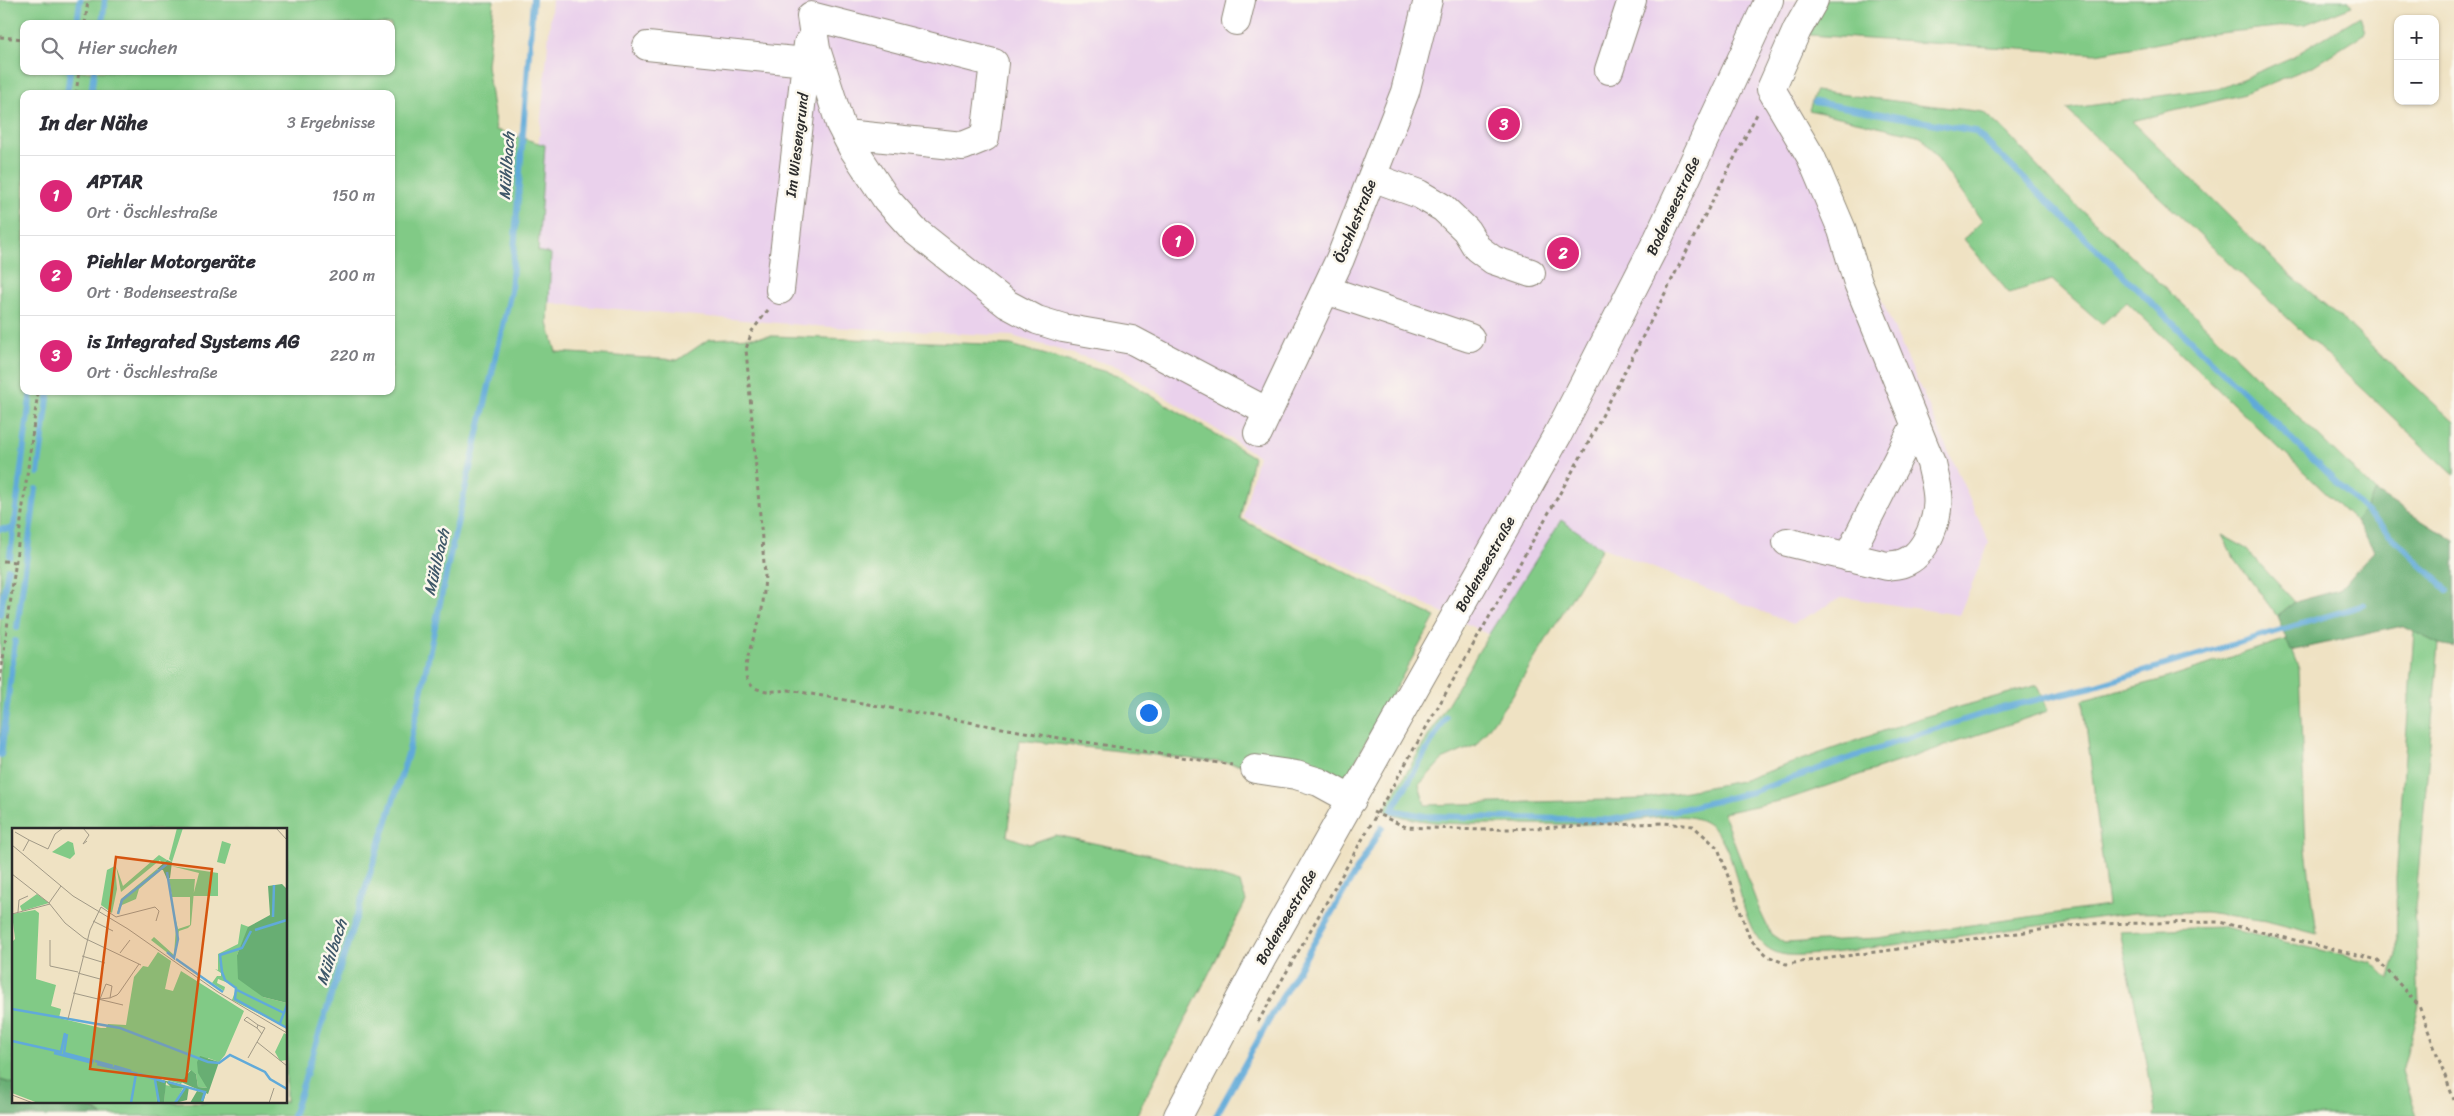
<!DOCTYPE html>
<html lang="de">
<head>
<meta charset="utf-8">
<style>
	body { margin:0; font-family:Sriracha,sans-serif; background:#f7f7f7; color:#2b2b33 }
	.controls { position:absolute; right:15px; top:15px; display:grid; overflow:hidden; border-radius:10px; box-shadow:0 1px 4px #0004 }
	.controls button { width:45px; height:45px; display:grid; place-items:center; padding:0; border:0; border-bottom:1px solid #e1e1e2; background:#fff; color:#2b2b33; font:25px sans-serif }
	.you { position:absolute; left:1148px; top:712px; width:18px; height:18px; margin:-12px; border:4px solid #fff; border-radius:50%; background:#1a73e8; box-shadow:0 0 0 8px #1a73e833 }
	.badge { display:grid; place-items:center; width:32px; height:32px; border-radius:50%; background:#db2777; color:#fff; font-size:16px; font-weight:700 }
	.pin { position:absolute; translate:-50% -50%; border:2px solid #fff; box-shadow:0 1px 5px #0006 }
	.list { margin:0; padding:0; list-style:none }
	h2 { display:flex; justify-content:space-between; align-items:center; height:65px; margin:0; padding:0 20px; font-size:21px }
	h2 small { font-size:16px; font-weight:400; color:#7c7c81 }
	.list li { display:grid; grid-template-columns:32px 1fr auto; gap:15px; align-items:center; box-sizing:border-box; height:80px; padding:0 20px; border-top:1px solid #e1e1e2 }
	.list b { display:block; font-size:19px; white-space:nowrap }
	.list p { margin:0; font-size:16px; white-space:nowrap; color:#7c7c81 }
	.list em { font-size:16px; font-style:normal; color:#7c7c81 }
	.icon { flex:none; width:28px; height:28px; fill:none; stroke:currentColor; stroke-width:2; stroke-linecap:round; stroke-linejoin:round }
	.map { position:relative; flex:none; width:2454px; height:1116px; overflow:hidden }
	.search { position:absolute; background:#fff; box-shadow:0 1px 4px #0004; left:20px; top:20px; width:375px; height:55px; display:flex; align-items:center; gap:12px; box-sizing:border-box; padding:0 18px; border-radius:10px; color:#7c7c81; font-size:19px }
	.panel { position:absolute; background:#fff; box-shadow:0 1px 4px #0004; left:20px; top:90px; width:375px; height:305px; border-radius:10px }
	.map>svg:first-child { display:block }
	.built { fill:#ead1ec }
	.green { fill:#81ca86; stroke:#567a58; fill-rule:evenodd }
	.forest { fill:#68ae73; stroke:#4a6c4f }
	.lines { fill:none; stroke-linecap:round; stroke-linejoin:round }
	.stream { stroke:#61aad9; stroke-width:6 }
	.minor-casing { stroke:#8d8677; stroke-width:30 }
	.path { stroke:#8d8677; stroke-width:3; stroke-dasharray:4 4; stroke-linecap:butt }
	.minor { stroke:#fff; stroke-width:28 }
	.labels { text-anchor:middle; stroke-width:5; stroke-linejoin:round; paint-order:stroke }
	.street-label { font-size:15px; fill:#2b2b2b; stroke:#fbf7ec }
	.water-label { font-size:16px; font-style:italic; fill:#3e5768; stroke:#fbf7ec }
	.inset-river { fill:none; stroke:#61aad9; stroke-width:2.5 }
	.inset-road { fill:none; stroke:#a19986; stroke-width:1 }
	.view { fill:#d5540f; fill-opacity:0.15; stroke:#d5540f; stroke-width:2.5 }
	.inset-edge { fill:none; stroke:#2b2b2b; stroke-width:2.5 }
</style>
</head>
<body>
<div class="map">
<svg width="2454" height="1116" viewBox="0 0 2454 1116">
	<rect width="100%" height="100%" fill="#fbf7ec"/>
	<filter id="ink" filterUnits="userSpaceOnUse"><feTurbulence type="fractalNoise" baseFrequency=".02" numOctaves="2"/><feDisplacementMap in="SourceGraphic" scale="10" xChannelSelector="R" yChannelSelector="G"/><feConvolveMatrix kernelMatrix="1 2 1 2 8 2 1 2 1" color-interpolation-filters="sRGB"/></filter>
	<filter id="wash" filterUnits="userSpaceOnUse"><feTurbulence type="fractalNoise" baseFrequency=".0096" numOctaves="4" result="noise"/><feDisplacementMap in="SourceGraphic" scale="20" xChannelSelector="R" yChannelSelector="G"/><feGaussianBlur stdDeviation="1.12" result="paint"/><feColorMatrix in="noise" values="0 0 0 0 0 0 0 0 0 0 0 0 0 0 0 0 0 1.4 0 .05"/><feComposite in="paint" operator="in"/></filter>
	<g filter="url(#wash)">
		<rect width="100%" height="100%" fill="#efe2c3"/>
		<path class="built" d="M552,0h1273l-39,84 203,459 -30,72 -116,-18 -50,27 -224,-90 -67,107 -259,-124 15,-61 -140,-89 -106,-31 -199,-10 -289,-25z"/>
		<path class="green" d="M0,0h494l-7,65 9,65 49,15 -7,106 13,3 -3,69 8,29 122,8 31,-21 64,-3 238,9 106,30 136,82 -13,62 195,98 -88,159 -328,-36 -12,96 22,8 26,-9 100,21 85,27 6,18 -110,215h-1033l-7,-6 -25,-8h215v-272h-272v254l-14,-4zM24,24h367v47h-367zM24,94h367v297h-367z
			M1825,0h523l4,6 -46,18 -96,10 -114,20 -287,-19z
			M2360,16l5,17 -52,33 -68,28 -113,27 153,150 63,53 106,98v53l-388,-366 158,-22 68,-30z
			M1815,91l168,21 24,21 52,56 129,120 188,183 -20,30 -229,-220 -25,22 -50,-44 -43,13 -45,-54 18,-18 -61,-85 -112,-26z
			M1561,520l41,28 -90,148 -36,49 -34,15 -23,25 6,20 217,-6 99,-18 179,-63 118,-33 10,26 -260,88 -65,14 36,96 12,25 13,9 93,-5 231,-32 -25,-206 74,-19 130,-42 12,30 7,180 11,85 -51,-13 -60,-9 -72,1 -309,41c-13,0 -26,2 -38,1 -59,-6 -37,-111 -84,-134 -22,-11 -66,0 -90,2 -33,2 -66,1 -99,1 -41,0 -88,2 -127,-12l-1,-5 103,-173z
			M2222,535l22,12 51,55 -18,14 -43,-58z
			M2414,631l25,13 -24,265 4,97 -17,65 14,45h-262l1,-5 -9,-54 -26,-126 100,-4 152,35 17,17 8,-24 -1,-77z"/>
		<path class="forest" d="M2376,492l78,49v106l-15,-3 -37,-18 -111,25 -14,-35 18,-14 44,-12 35,-40 -18,-28z
			M0,1080l14,4v18c29,0 65,-5 89,14h-103z"/>
		<g class="lines">
			<path class="stream" d="M77,24l3,-24
				M102,24l3,-24
				M67,94l3,-23
				M91,94l3,-23
				M1815,102l160,29 472,459
				M38,473l11,-82
				M0,529h13
				M10,556l21,-165
				M0,614l8,-45
				M17,628l19,-139
				M1446,717l-54,93 33,6 184,4 74,-11 69,-17 173,-60 77,-24 90,-21 272,-82
				M1,755l14,-114
				M293,1116l115,-362 44,-208 59,-255 22,-291
				M1216,1116l62,-112 104,-177"/>
		</g>
	</g>
	<g filter="url(#ink)">
		<g class="lines">
			<g class="minor-casing">
				<path id="minor" d="M1236,21l5,-21
					M647,46l159,16
					M1609,70l23,-70
					M845,134l118,12 22,-9 9,-74 -183,-47 5,33 24,75 12,23 35,53 27,30 93,74 30,16 26,8 69,12 136,72
					M1372,177l47,17 24,14 23,22 11,18 16,12 38,13
					M780,290l28,-246
					M1326,290l144,48
					M1258,433l82,-174 65,-167 23,-92
					M1787,542l100,24c5,-1 11,-1 16,-3 24,-8 37,-47 34,-70 -1,-10 -4,-20 -6,-30l-73,-180 -16,-53 -31,-73 -40,-68 26,-59 17,-30
					M1848,557l67,-132
					M1255,769l41,6 23,7 33,18
					M1178,1116l85,-160 295,-522 100,-195 111,-239"/>
			</g>
			<path class="path" d="M85,24l3,-24
				M0,37l24,2
				M76,94l3,-23
				M768,310l-16,21 -6,18 19,226c-1,13 -1,26 -4,39 -3,16 -23,56 -12,69 9,11 28,8 40,7l258,46 185,29
				M3,561l13,1
				M0,682l38,-291
				M1373,812l33,15 75,3 183,-7 29,3 25,22 32,91 18,17 18,8 299,-40 134,-2 159,38 41,46 35,94
				M1258,1022l326,-571 173,-337"/>
			<use href="#minor" class="minor"/>
		</g>
	</g>
	<g class="labels">
		<g class="street-label">
			<text transform="translate(797 145) rotate(-83)" y="5">Im Wiesengrund</text>
			<text transform="translate(1673 206) rotate(-65)" y="5">Bodenseestraße</text>
			<text transform="translate(1355 221) rotate(-68)" y="5">Öschlestraße</text>
			<text transform="translate(1485 564) rotate(-61)" y="5">Bodenseestraße</text>
			<text transform="translate(1286 917) rotate(-60)" y="5">Bodenseestraße</text>
		</g>
		<g class="water-label">
			<text transform="translate(506 166) rotate(-86)" y="6">Mühlbach</text>
			<text transform="translate(436 562) rotate(-77)" y="6">Mühlbach</text>
			<text transform="translate(331 952) rotate(-72)" y="6">Mühlbach</text>
		</g>
	</g>
	<g transform="translate(12 828)">
		<rect width="275" height="275" fill="#efe2c3"/>
		<path d="M165,0h6l-11,34 -3,-3zM56,13l5,2 2,11 -5,5 -18,-7zM210,13l9,3 -6,20 -8,-2zM147,27l8,5 -5,4 -2,-4 -39,32 -5,-26 7,20zM103,38l2,23 -5,24 -11,-8 6,-35zM159,38l47,7v23h-25l6,-23zM145,41l3,2 -21,18 -3,10 -14,6 -5,9 4,-15zM157,51h26l-4,46 -3,3 -9,3 -5,27 -23,-18 3,-3 20,18 2,-28 -5,-26 7,28 12,-4v-28h-18zM25,66l12,9 -27,8 -2,-5zM23,82l4,3 -3,66 20,6 -5,21 10,3 -2,9 42,10h5l2,-4 18,1 8,-48 9,-11 5,1 10,-15 13,9 -6,28 8,2 8,-20 63,40 -19,44 -6,7 -11,-4 -3,22 2,8 -9,-1 -2,-13 -6,-4 -9,14 -26,-7 2,26h-119l-26,-10v-151l3,-3 -3,-25zM229,96l8,3 -12,28 26,42 24,6v25l-55,-28 4,-11 -5,-5 -13,-5 -1,4 8,4 -1,4 -12,-8 5,-7h4v-3l-6,-4 3,1v-16l20,-10zM272,205l3,2v25l-7,1 -5,-9zM153,257l18,3 -8,15h-11z" fill="#81ca86"/>
		<path d="M155,32l5,2 -2,16 -3,1 -4,-9 -6,-1zM270,56l5,5v114l-24,-6 -25,-18 -1,-24 11,-28 22,-12 -2,-29zM188,228l19,6 -11,32 -27,-12 10,-12 5,4 2,13 9,1 -9,-15 -1,-11zM143,250l34,9 -2,13 -12,3 9,-15h-12l-6,-6 -2,21h-7zM185,263l9,2 -3,10h-13z" fill="#68ae73"/>
		<path class="inset-river" d="M106,86l4,-14 45,-36M261,89l1,-32M243,102l32,-10M239,103l-9,17 -22,7 2,17 3,8 11,8 -1,11 52,29M155,124l7,6 4,-19 -11,-67M164,131l47,33M225,162l47,23M0,181l108,19 88,34 11,1 11,-8 35,17 5,7 17,10M268,195l7,-18M55,206l-3,19 30,8M0,213l49,11 4,-19M42,225l39,10M83,233l18,5M85,236l41,10M102,238l17,5M127,246l26,8M143,252l4,23M156,254l37,10 -3,9M119,275l5,-29M163,275l10,-15"/>
		<path class="inset-road" d="M71,0l6,7 -6,9 4,-3M264,0l11,12M3,4l14,8 -6,11M17,12l19,9 7,-15 8,-6M0,17l61,51 55,33 90,63 69,41M0,46l37,29 16,20 19,15 57,27M37,75l12,-17M6,84l1,-12 9,-4M0,86l38,-10M81,93l20,10M38,112v26l28,6M108,125l10,-13M70,128l23,7M66,145l22,6M61,165l50,12M98,170l2,-12 -6,-2 -6,15 9,-1h1l2,-1 5,-2 2,-2 20,-29M56,191l22,-89 11,-23 15,10 39,-10 4,4 -3,10M245,200l-13,-8 3,-3 11,8M245,214l30,24M236,230l17,-30 -7,-3 -1,3 5,6M0,267l21,8M257,275l5,-15"/>
		<path class="view" d="M104,29l96,12 -26,212 -96,-12z"/>
		<rect width="275" height="275" class="inset-edge"/>
	</g>
</svg>
<div class="controls">
<button>+</button>
<button>−</button>
</div>
<div class="you"></div>
<div class="pin badge" style="left:1178px;top:241px">1</div>
<div class="pin badge" style="left:1563px;top:253px">2</div>
<div class="pin badge" style="left:1504px;top:124px">3</div>
<div class="search"><svg class="icon" aria-label="search" viewBox="0 0 24 24"><circle cx="10" cy="10" r="6"/><path d="M15 15l6 6"/></svg>Hier suchen</div>
<section class="panel">
<h2>In der Nähe<small>3 Ergebnisse</small></h2>
<ul class="list">
<li><span class="badge">1</span><div><b>APTAR</b><p>Ort · Öschlestraße</p></div><em>150 m</em></li>
<li><span class="badge">2</span><div><b>Piehler Motorgeräte</b><p>Ort · Bodenseestraße</p></div><em>200 m</em></li>
<li><span class="badge">3</span><div><b>is Integrated Systems AG</b><p>Ort · Öschlestraße</p></div><em>220 m</em></li>
</ul>
</section>
</div>
</body>
</html>
